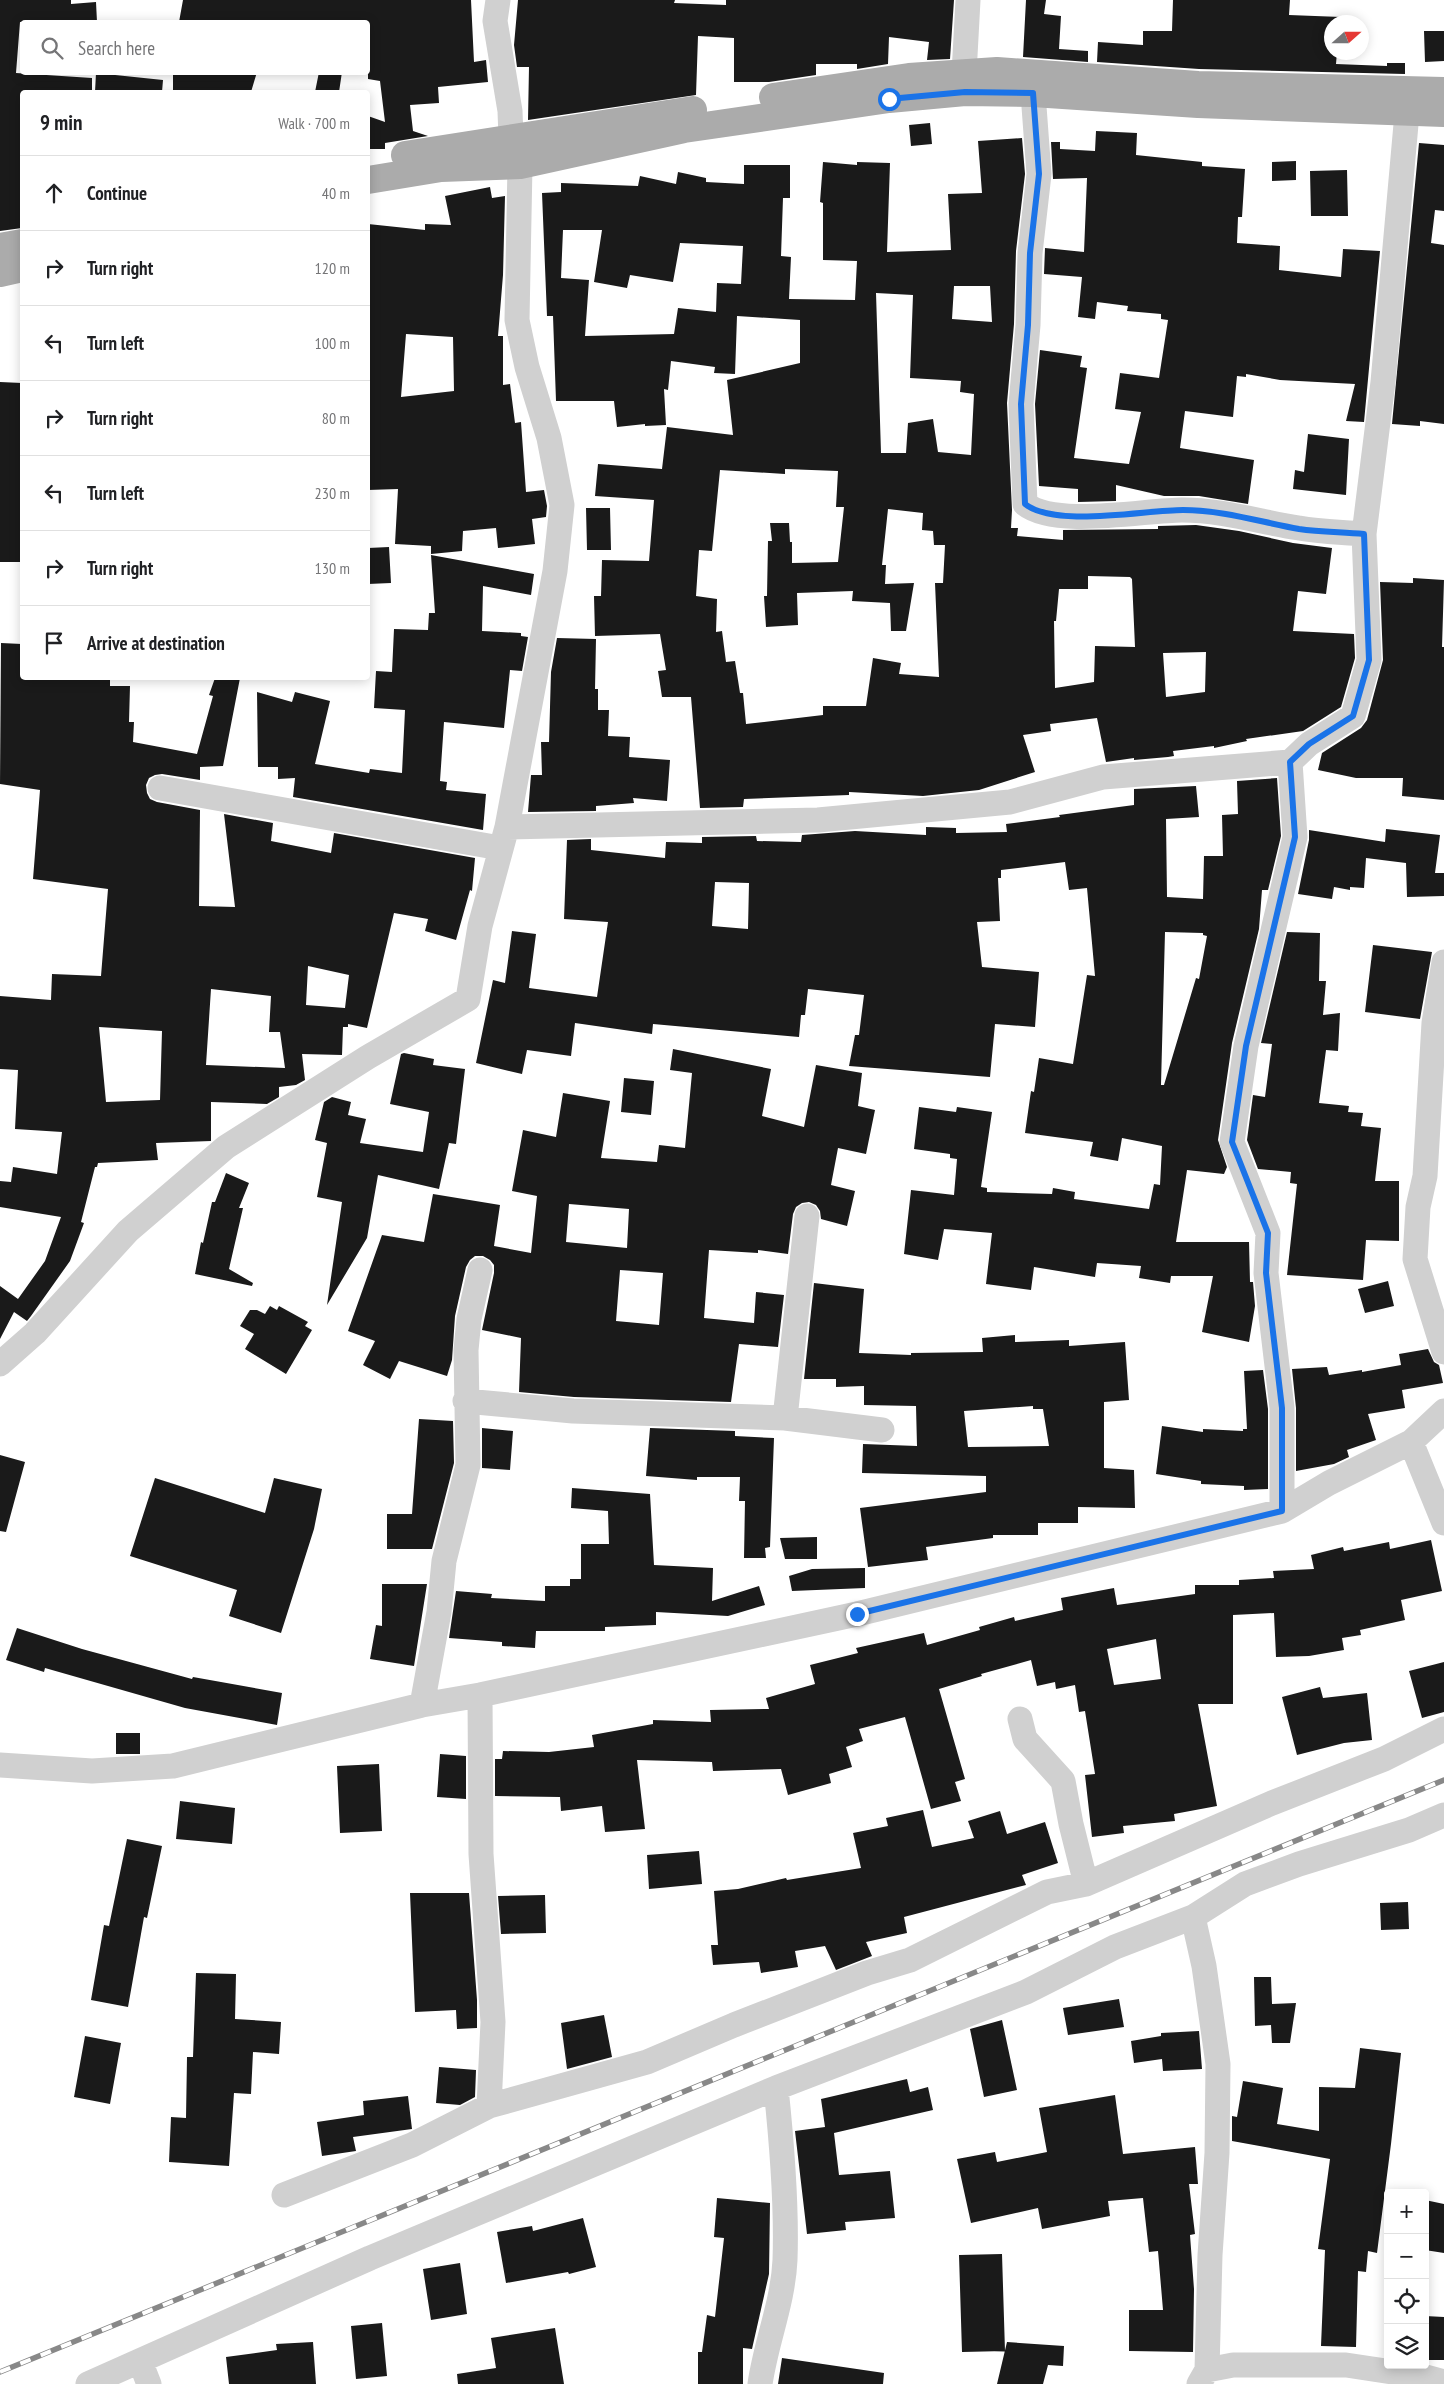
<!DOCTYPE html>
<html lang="en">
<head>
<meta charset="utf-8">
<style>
	body { margin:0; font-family:"PT Sans Narrow",sans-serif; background:#f6f6f6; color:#202124 }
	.controls { position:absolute; right:15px; bottom:15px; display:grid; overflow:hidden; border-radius:5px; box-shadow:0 2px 12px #0003 }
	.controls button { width:45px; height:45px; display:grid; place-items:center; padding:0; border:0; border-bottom:1px solid #e0e0e0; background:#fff; color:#202124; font:25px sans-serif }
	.compass { position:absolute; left:1324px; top:15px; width:45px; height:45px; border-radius:50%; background:#fff; box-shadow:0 2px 12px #0003; rotate:69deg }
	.stop { position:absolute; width:15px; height:15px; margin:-11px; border:4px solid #1a73e8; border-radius:50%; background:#fff }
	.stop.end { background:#1a73e8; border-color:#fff; box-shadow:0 1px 5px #0008 }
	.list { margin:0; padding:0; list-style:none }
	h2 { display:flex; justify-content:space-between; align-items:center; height:65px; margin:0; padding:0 20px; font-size:21px }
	h2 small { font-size:16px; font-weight:400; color:#757577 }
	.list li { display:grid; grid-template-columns:32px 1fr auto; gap:15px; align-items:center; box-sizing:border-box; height:75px; padding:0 20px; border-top:1px solid #e0e0e0 }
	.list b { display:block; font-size:19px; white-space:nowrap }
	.list em { font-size:16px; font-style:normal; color:#757577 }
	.icon { flex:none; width:28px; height:28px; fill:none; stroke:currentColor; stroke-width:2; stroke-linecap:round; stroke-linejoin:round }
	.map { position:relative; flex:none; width:1444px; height:2384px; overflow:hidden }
	.search { position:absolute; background:#fff; box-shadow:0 2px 12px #0003; left:20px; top:20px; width:350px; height:55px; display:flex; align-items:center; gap:12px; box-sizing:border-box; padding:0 18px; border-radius:5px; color:#757577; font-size:19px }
	.panel { position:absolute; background:#fff; box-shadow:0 2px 12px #0003; left:20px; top:90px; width:350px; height:590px; border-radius:5px }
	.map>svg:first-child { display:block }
	.building { fill:#1a1a1a; fill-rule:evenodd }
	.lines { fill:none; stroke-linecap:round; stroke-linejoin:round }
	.minor { stroke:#d0d0d0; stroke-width:25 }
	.major { stroke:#ababab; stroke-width:28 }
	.rail-casing { stroke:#888; stroke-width:5.5 }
	.rail { stroke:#fff; stroke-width:4; stroke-dasharray:11; stroke-linecap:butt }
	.route { stroke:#1a73e8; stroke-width:6 }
</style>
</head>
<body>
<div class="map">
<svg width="1444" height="2384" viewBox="0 0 1444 2384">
	<rect width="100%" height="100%" fill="#fff"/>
	<path class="building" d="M0,0h71v4l25,-2 1,20h-77l-4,51 76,5v14h-70v136l-22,3z
		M183,0h288l3,62 12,-2 2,22 -50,5 1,16 -29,2 3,26 15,5 -43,7v6h-17v-33l17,6 -5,-41 -12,-2v-57h-189z
		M518,0h157l-1,3 52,2v-5h228l-4,59 -23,1 2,-18 -40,-5 -1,27 -31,5v-5h-41v11l-47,7h-35v-44l-36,-2 -2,59 -168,25 1,-53h-12l-3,-22z
		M1026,0h20l-2,14 17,2 -2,33 29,2v11l-65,-5z
		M1173,0h117l-1,15 52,2v5h-9v30h5l-1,12 51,2v-3h18v11l-206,-5 -102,-7 1,-20 45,3v-14h29z
		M1424,31h20v30l-19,1z
		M173,72h84l-6,20h-78z
		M319,72h23l-3,20h-24z
		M96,73l67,7 -1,12h-67z
		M930,123l2,21 -21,2 -2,-21z
		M1096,131l41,2 -1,22 66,7v4l43,3 -3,48h-4l-1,26 43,3 -1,24 62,7 2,-28 37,2 -16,171 -18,-1 9,-37 -75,-4 -34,-6v3l-9,-1 -4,41 -48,-6 -5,37 74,12 -6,44 -49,-8h-35l-48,-11v16l-38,1v-13l-39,-3 -4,-82 5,-54 42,6 -2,11 7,1 -13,90 55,6 12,-52 -26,-3 5,-36 39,5 9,-58 -7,-1v-5l-34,-3 1,-5 -31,-4 -2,17 -17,-2 4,-40 -38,-3 1,-26 39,4 3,-74 -34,1 -2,-37h9v7l35,2z
		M1022,138l3,36 -9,77 -2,73 -7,79 5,107 -1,18h7l-1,8 46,4v-10l95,-1v-3l38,-1 43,6 54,12 39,5 -6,46 -28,-3 -5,40 61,3 1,24 -14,49 -38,24 -57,8 1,2 -33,7v-2l-41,5 1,5 -6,1 -34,3v-2l-28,4 -9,-44 -47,6 1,7 -28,4 12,37 -56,18 -56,6 -74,-4v3l-105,4 -1,8 -43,1 -9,-111h-29l-4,-26 8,-1 -6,-36 -65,2 -1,-40h7l1,-36 47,1 5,-61 -59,-4 3,-32 64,5 5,-42 66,8 -6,-55 73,-17v-43l-63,-4 -2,58 -21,-1 1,-6 -44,-6 -3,29 -4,-1 2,36 -21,1v-2l-28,3 -3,-26h-58l-3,-85h-6l-5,-123 19,-1v-9l77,3 2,-10 36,8 2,-12 28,6v4l38,2v-19h46v33h-7l-2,58 10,1 -2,42 66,1 2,-39 -34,-1v-57l-3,-1 3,-40 34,3v-3l33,1 -3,89 64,-2 -3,-56 34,-1 -4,-52zM563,230h39l-8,52 33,6 3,-13 43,7 7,-39 63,3 -2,38 -24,-1 -1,29 -38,-4 -4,26 -89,2 4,-56 -28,-2zM954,286h36l2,36 -40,-3zM876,293l37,2 -3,83 51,3 -1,11 14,2 -3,61 -33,-3 -5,-33 -25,4 -2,30h-25zM785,469l53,2 -2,36h8l-6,55 -46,1v-21h-2l-1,-19h-19l2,18h-4l-1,55h-3l2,31 32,-2 -1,-32 56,-2 -1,10 38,2 1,28h15l8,-48 -29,1 1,-19h-4l6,-56 35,4 -1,17 11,1 1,14h11l-2,38h-8l4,94 -40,-3 2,-11 -28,-5 -7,48h-43v9l-77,9 -3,-31h-3l-5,-32 -9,1 -4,-31 -6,1 1,-33 -21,-3 3,-46 13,1 8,-81 65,4zM1088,576l42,1 2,2 3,68 -40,-1 -1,36 -39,6 -1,-67h2l3,-32h29zM1206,652l-1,40 -39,5 -3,-44z
		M1419,143l25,2v66l-9,-1 -4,33 13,2v179l-24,-3v5l-28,-2z
		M1296,161v19l-24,1v-19z
		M1347,170l1,46h-37l-1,-45z
		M490,187l2,11 13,-2 -2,79 -5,61h5v49l7,-1 5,39 6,-1 5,70 18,-2 3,16 -1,11 -14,2 3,25 -37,4 -2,-20 -33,3 -1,20 -31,3v-8l-36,-2 3,-55 -30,1v-266l57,6v-6l26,1 -6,-29zM406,334l47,3 1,54 -53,6z
		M0,382l22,1v179h-22z
		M1308,434l41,5 -3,56 -53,-6 2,-19 9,2z
		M586,508h24l1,42h-24z
		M389,547l2,36 -23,1v-36z
		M431,555l103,19 -3,21 -48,-9 -1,45 39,2v3l7,1 -6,34 -12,-1 -6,58 -60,-6 -4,59 7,1 -1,8 40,4 -3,36 -190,-33 2,-19 -17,1v-12h-20l-1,-75 35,10 3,-10 35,9 -15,63 54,9 1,-4 32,4 3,-63 -31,-2 2,-37 16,1 2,-43 34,1 1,-17h6z
		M1413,578l31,2 -2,67h2v153l-42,-4 1,-18h-47l-38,-8 4,-17 39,-25 6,-8 16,-60 -3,-78 33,1z
		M557,638l39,1 -1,50h3v21h11l-1,26 22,1 -1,20 41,3 -3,41 -34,-3 1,5 -38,3v5l-68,1 3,-37h11l-1,-33h8l2,-70z
		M1,643l21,1v34h88v8h20l-1,36h5l-1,20 64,12 16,-58 -4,-1 6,-17h25l-17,88 -23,1v13l-38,-6 -7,1 -6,3 -3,7 1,8 3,6 7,3 43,8 -1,96 36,1 -11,-93 49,9 -2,18 60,12 3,-20 141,25 -3,33 -2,-1 -14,50 -31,-9 3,-12 -34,-6 -27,115 -19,-4v3h-5l-1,28 -40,-1 3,26 -9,5 -17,2v10l-12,7 -56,-2v39l-55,2 2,17 -60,3 -1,4h-2l-14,55 3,1 -14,38 -39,55 -4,5 -13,-9 -14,27v-53l18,13 27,-38 16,-44 -61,-10v-26l11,1 2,-15 44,7 5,-42 -47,-3 3,-59 -18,-1v-73l51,4 1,-26 49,2 7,-87 -75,-10 7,-89 -40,-6zM308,966l41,9 -4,33 -39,-3zM211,989l60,7 -2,36h11l5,36 -79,-3zM99,1027l63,4 -2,69 -54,2z
		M1277,778l4,58 -13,54h-6l-3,39 -27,114 -14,97 9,27 -3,7 -37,-4 -11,72h73l1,40h3l2,24 -6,36 -47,-10 11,-56h-42l-1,7 -31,-5 2,-12 -44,-3 -2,14 -61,-10 -3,23 -45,-6 6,-51 -48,-4 -6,31 -34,-6 7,-64 43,5 3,-36 -7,-1v-4l-36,-5 5,-42 37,5 1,-5 35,5 -11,75 6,1v4l65,2 1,-6 22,4 -1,7 75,10 5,-25 6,1 2,-39 -40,-8 -4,23 -28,-5 3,-14 -68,-9 6,-42 3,1 5,-34 34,6 14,-89 8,1 -8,-88 -18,2 -4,-28 -64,8v8h-3l2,43 -23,1 5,45 57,5 -4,55 -40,-3 -5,53 -141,-11 6,-31h4l5,-40 -56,-6 -3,26h-4l-2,22 -146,-13 -1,10 -77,-11 -4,33 -44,-6 -5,24 -46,-11 17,-83 12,3 7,-52 24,3 -7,54 68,9 11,-75 -44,-3 3,-79 24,-1v11l74,8 1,-16 36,1v-6l54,-1 1,5 44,1 1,-7 53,-4 71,4v-8l30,1v5l51,-1 -1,-8 54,-7 -1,-2 75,-10v-16l62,-3 3,31 -33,2 1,78 36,2 1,-43h19l-1,-41 16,-1 -1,-33zM715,882l34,1 -1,46 -36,-3zM1165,932l38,1v2l4,1 -8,43 -3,-1 -32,107h-3z
		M1386,829l54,6 -5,38h9v23l-37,1 -1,-34 -40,-5 -2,30 -14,-1v3l-16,-3 -2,12 -34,-5 11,-54v-10l76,12z
		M1287,932l33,1 -1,48h7l-3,34 17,-2 -2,38 -12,-1 -7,53 30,3 -1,6 15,1 -2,13 20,2 -6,53h24v60l-33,-1 -3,40 -76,-5 10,-91 -7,-1 1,-11 -33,-3 -11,-29 6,-45 12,2 7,-53 -11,-1z
		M1373,945l59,7 -12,67 -55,-7z
		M673,1049l98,20 -9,47 42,11 12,-62 46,8 -4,33 17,4 -9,44 -28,-6 -7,37 24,6 -8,35 -26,-7 -1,-8 -4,-6 -7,-3 -7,1 -6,4 -3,7 -5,40 -30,-4v3l-49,-3 -5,68 50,5 2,-31 28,3 -6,52 -39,-3 -8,58 -157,-5 -55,-5 2,-54 -39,-8 12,-57v-8l-4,-5 -7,-4h-8l-5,4 -4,7 -11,49 -3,44 -5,16 -48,-15 -9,18 -27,-14 12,-24 -27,-10 34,-96 42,7 9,-48 67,11 -6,41 37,7 6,-57 -25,-5 11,-61 33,7 7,-44 47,8 -9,57 56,4 2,-17 26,3 7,-75 -22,-3zM569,1204l60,5 -2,39 -61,-6zM620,1270l43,3 -4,52 -43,-4z
		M404,1053l30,6 -1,6 32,4 -9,75 -7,-1 -10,46 -61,-14 -11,63 -40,67 15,-103 -25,-5 10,-54 -12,-3 9,-38 8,-5 19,5 -3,13 18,4 -6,24 63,9 6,-40 -39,-8 11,-50z
		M624,1078l30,3 -3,34 -30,-3z
		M226,1173l23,10 -10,25h4l-14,61 24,14 -1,3 -57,-12 6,-32 2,1 9,-41h3z
		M1388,1281l6,25 -29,7 -7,-24z
		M814,1283l50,6 -5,64 52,2v-2l72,-1 -1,-14 33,-3v7l54,-2v6l56,-4 4,58 -25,2v66l30,2 1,38 -57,-1v16h-40v12h-45v3l-67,9 2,13 -60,7 -8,-59 126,-16v-16l-124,-3 1,-29 54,2 -1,-40 -52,-1v-19l-28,1v-8h-32zM1033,1406v3h10l6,37 -81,1 -4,-36z
		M270,1306l7,4 2,-4 29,16 -3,4 7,4 -26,44 -41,-25 9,-15 -14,-8 10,-16h7l8,4z
		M1428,1349l6,13 5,3 4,18 -41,7 3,18 -37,6 8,26 -29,10 2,7 -15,7 -38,7v-63l-4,-39 35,-2 2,8 33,-5v2l39,-7 -2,-11z
		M1263,1370l5,39v80l-24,1v-4l-43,-2v-3l-45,-7 6,-48 41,6v-3l40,2v-2h4l-3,-58z
		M419,1419l34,2 1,42 -22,86h-45v-35h25z
		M482,1428l31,3 -3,39 -28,-2z
		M650,1428l85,3v5l39,2 -4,109 -5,1 1,10h-22l1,-57h-6l1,-24h-43v3l-51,-4z
		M0,1455l25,7 -19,70 -6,-1z
		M155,1478l110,35 9,-35 48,11 -8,40 -33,104 -52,-17 8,-26 -107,-34z
		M572,1488l78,6 4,71 59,3 -1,33 47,-15 6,19 -37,11 -72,-4v13l-51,2v4h-69l-1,17 -33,-2v-4l-53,-4 7,-47 36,3 -1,4 54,3v-15h25v-7h11v-35h28l-1,-33 -37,-3z
		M817,1537v22h-32l-5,-21z
		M1431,1540l11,51 -41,9 4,20 -45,10 1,5 -19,3 2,12 -35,6 -33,1 -2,-44 -41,2v89h-35l19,102 -43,8 1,7 -52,5 1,7 -32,4 -7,-62 10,-1 -10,-63 -6,1 -4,-27 -19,4 -1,-7 -18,4 -6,-26 -50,14 1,2 -43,13 26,90 -10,3 6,19 -30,8 -26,-92 -46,12 4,12 -17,6 6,20 -23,7 2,9 -43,12 -7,-26 -68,2 -1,-9 -75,-2 8,69 -40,3 -3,-26 -41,5 -1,-14 -65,-1v-37h7l1,-8 46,1 45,-5 -2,-12 61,-11v-4l58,2 -1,-12 59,-1 -3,-11 49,-14 -5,-19 48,-12 -2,-5 68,-15 3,12 53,-15 -1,-3 35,-10 1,4 48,-11 -2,-12 53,-10 3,17 78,-11v-9h44v-5l35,-2 -1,-7 41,-2 -3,-14 32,-8 1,4 45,-9 1,7zM1156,1639l5,40 -47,6 -7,-36z
		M865,1568v20l-73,3 -3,-15 23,-7z
		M382,1584h45l-13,82 -44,-7 6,-34 6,1z
		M17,1628l65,21 110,30 1,-2 89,16 -5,32 -92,-17 -140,-40 -1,4 -38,-12z
		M1444,1662v50l-22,6 -13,-47z
		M1320,1687l3,11 44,-5 5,47 -28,3 -47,12 -15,-58z
		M116,1733h24v21h-24z
		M440,1754l26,2v43l-29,-2z
		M379,1764l3,67 -42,2 -3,-67z
		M180,1801l55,7 -3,36 -56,-5z
		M923,1810l9,37 42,-9 -6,-17 32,-10 7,23 38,-12 13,41 -36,12 4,10 -122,32 3,16 -41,9 6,14 -36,14 -11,-24 -30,5 3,16 -37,6 -2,-11 -46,3 -2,-20h7l-4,-54 24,-2 48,-11 1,2 74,-12 -8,-35 35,-7 -2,-8z
		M127,1839l35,7 -15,72 -3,-1 -16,90 -37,-7 13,-75 5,1z
		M699,1851l3,33 -53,5 -2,-34z
		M410,1893h59l8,107v28l-20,1 -1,-19 -41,2z
		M545,1895l1,38 -45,1 -3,-38z
		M1408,1902l1,27 -28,1 -1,-27z
		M196,1973l40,1 -1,45 46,3 -2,32 -26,-2 -2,42 -17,-1 -5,73 -60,-4 2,-45 15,1 1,-61h6z
		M1254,1977h17l1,27 24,-1 -6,40h-18l-1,-18 -16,1z
		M1119,1999l5,28 -56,8 -5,-27z
		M604,2015l8,42 -45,12 -6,-46z
		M1002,2020l15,70 -33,7 -14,-68z
		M1199,2031l3,38 -39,2 -1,-12 -28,4 -3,-22 30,-5v-3z
		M85,2036l36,7 -11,61 -36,-7z
		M1360,2048l41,5 -10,91 -14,109 -9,-2 -2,21 -8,-1 -2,76 -35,-1 4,-96 -7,-1 12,-90 -98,-18v-25l5,1 6,-36 40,7 -6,36 42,7v-44l36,1z
		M439,2067l37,3 -1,27 -15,8 -24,-2z
		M907,2079l3,13 18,-5 5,23 -99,23 5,42 51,-4 5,47 -50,4 1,8 -39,4 -12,-103 30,-4 -4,-28z
		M1115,2095l8,59 72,-7 3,37h-9l6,50 -5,1 4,54 -1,63 -64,-1v-41h34l-5,-59 -9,1 -6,-54 -35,3 2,15 -68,13 -4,-21 -67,15 -14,-64 38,-7 2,10 50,-10 -8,-44z
		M408,2096l4,33 -59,8 3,14 -34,5 -5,-34 47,-7 -1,-14z
		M717,2198l53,5 -1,71 -17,75 -9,-1v36h-45v-32h4l5,-37 8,2 9,-79 -10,-1z
		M1425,2200l19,4v49l-19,-3z
		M583,2218l13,49 -27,7 -1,-2 -62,11 -9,-51 35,-6 1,5z
		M1002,2254l3,97 -43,1 -3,-97z
		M460,2263l7,51 -36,6 -8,-51z
		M1425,2316l19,1v43h-19z
		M382,2323l5,53 -31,3 -5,-53z
		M555,2328l9,56h-106l-1,-10 39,-6 -5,-30z
		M313,2342l3,42h-87l-3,-27 51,-7 -1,-6z
		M1007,2342l57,4 -1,20 -15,-1 -5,19h-46z
		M782,2358l102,15 -1,11h-105z"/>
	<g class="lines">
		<path class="minor" d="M964,74l4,-74
			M1033,93l6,81 -9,79 -2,72 -7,79 4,100c30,24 120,6 157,6 41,0 78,12 117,18 21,4 43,4 65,6
			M160,788l340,60
			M507,827l311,-7 192,-18 93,-25 187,-15 19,-18 44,-28 16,-56 -5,-126 19,-152 24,-269
			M1444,962l-10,61 -9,153 -7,31 -3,52 29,93
			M0,1364l35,-31 93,-102 98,-84 142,-90 100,-58 12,-73 27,-99 48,-256 7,-66 -13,-67 -22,-71 -10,-47 3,-155 -9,-27 -1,-27 -15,-90 3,-21
			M465,1401l108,10 212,7 97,12
			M785,1418l22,-202
			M1411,1442l33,81
			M1282,1511v-103l-16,-135 2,-40 -36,-91 14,-96 49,-209 -5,-75
			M480,1695l1,159 12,168 -4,84
			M422,1705l17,-93 5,-51 24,-96 -2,-115 3,-31 11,-49
			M1020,1719l5,20 38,42 8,43 15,60
			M0,1765l92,6 81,-5 249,-61 58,-10 377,-81 425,-103 47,-28 82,-41 33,-31
			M1193,1917l11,49 14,98 -1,89 -7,102 -3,115 -8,14
			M284,2195l128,-50 77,-39 158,-44 87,-37 133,-52 43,-13 137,-68 39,-8 186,-81 112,-44 60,-30
			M140,2361l9,23
			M1207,2370l26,-5h113l80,12 18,5
			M88,2384l282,-126 406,-170 250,-96 89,-45 78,-30 52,-33 54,-20 110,-34 35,-15
			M760,2384c6,-42 23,-81 25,-124 2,-57 -3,-115 -9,-172"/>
		<path class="major" d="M773,97l136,-20 88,-6 201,14 246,6
			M405,155l288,-45
			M368,180l73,-12 79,-3 164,-36 205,-30 76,-7 68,1 165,11 246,9
			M0,247l22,-4
			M0,273l22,-5"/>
		<g class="rail-casing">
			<path id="rail" d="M0,2372l1444,-592"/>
		</g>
		<use href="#rail" class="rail"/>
	</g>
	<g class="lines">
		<path class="route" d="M857,1614l425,-103v-103l-16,-135 2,-40 -36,-91 14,-96 49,-209 -5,-75 19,-18 44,-28 16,-56 -5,-126c-22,-2 -44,-2 -65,-5 -39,-7 -76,-19 -116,-19 -39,0 -127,18 -158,-6l-4,-100 7,-79 2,-72 9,-79 -6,-81 -68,-1 -76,7"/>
	</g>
</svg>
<div class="controls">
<button>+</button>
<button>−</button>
<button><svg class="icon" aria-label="locate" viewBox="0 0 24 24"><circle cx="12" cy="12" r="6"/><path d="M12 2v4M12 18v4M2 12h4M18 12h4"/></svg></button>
<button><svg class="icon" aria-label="layers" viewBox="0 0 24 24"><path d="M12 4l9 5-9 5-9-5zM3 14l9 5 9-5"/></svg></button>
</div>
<svg class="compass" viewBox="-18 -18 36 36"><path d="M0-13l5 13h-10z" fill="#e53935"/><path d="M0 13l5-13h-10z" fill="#757577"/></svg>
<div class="stop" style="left:889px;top:99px"></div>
<div class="stop end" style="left:857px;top:1614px"></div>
<div class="search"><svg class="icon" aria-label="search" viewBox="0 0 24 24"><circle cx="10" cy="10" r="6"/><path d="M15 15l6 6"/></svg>Search here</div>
<section class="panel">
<h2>9 min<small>Walk · 700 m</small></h2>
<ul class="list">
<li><svg class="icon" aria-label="ahead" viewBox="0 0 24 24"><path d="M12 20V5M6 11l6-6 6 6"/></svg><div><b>Continue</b></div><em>40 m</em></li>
<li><svg class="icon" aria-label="right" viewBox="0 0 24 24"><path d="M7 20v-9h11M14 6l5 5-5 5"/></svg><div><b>Turn right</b></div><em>120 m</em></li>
<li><svg class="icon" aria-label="left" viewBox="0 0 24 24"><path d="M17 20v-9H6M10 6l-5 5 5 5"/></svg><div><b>Turn left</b></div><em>100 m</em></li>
<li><svg class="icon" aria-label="right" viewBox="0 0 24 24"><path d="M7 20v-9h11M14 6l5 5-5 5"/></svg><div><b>Turn right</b></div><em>80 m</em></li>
<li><svg class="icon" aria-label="left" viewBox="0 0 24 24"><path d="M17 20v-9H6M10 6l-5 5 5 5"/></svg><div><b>Turn left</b></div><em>230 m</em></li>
<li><svg class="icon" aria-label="right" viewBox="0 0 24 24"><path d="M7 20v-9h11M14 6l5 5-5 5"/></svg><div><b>Turn right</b></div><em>130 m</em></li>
<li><svg class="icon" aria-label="arrive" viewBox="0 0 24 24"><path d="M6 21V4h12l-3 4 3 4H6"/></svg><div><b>Arrive at destination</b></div></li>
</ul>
</section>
</div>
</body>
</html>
